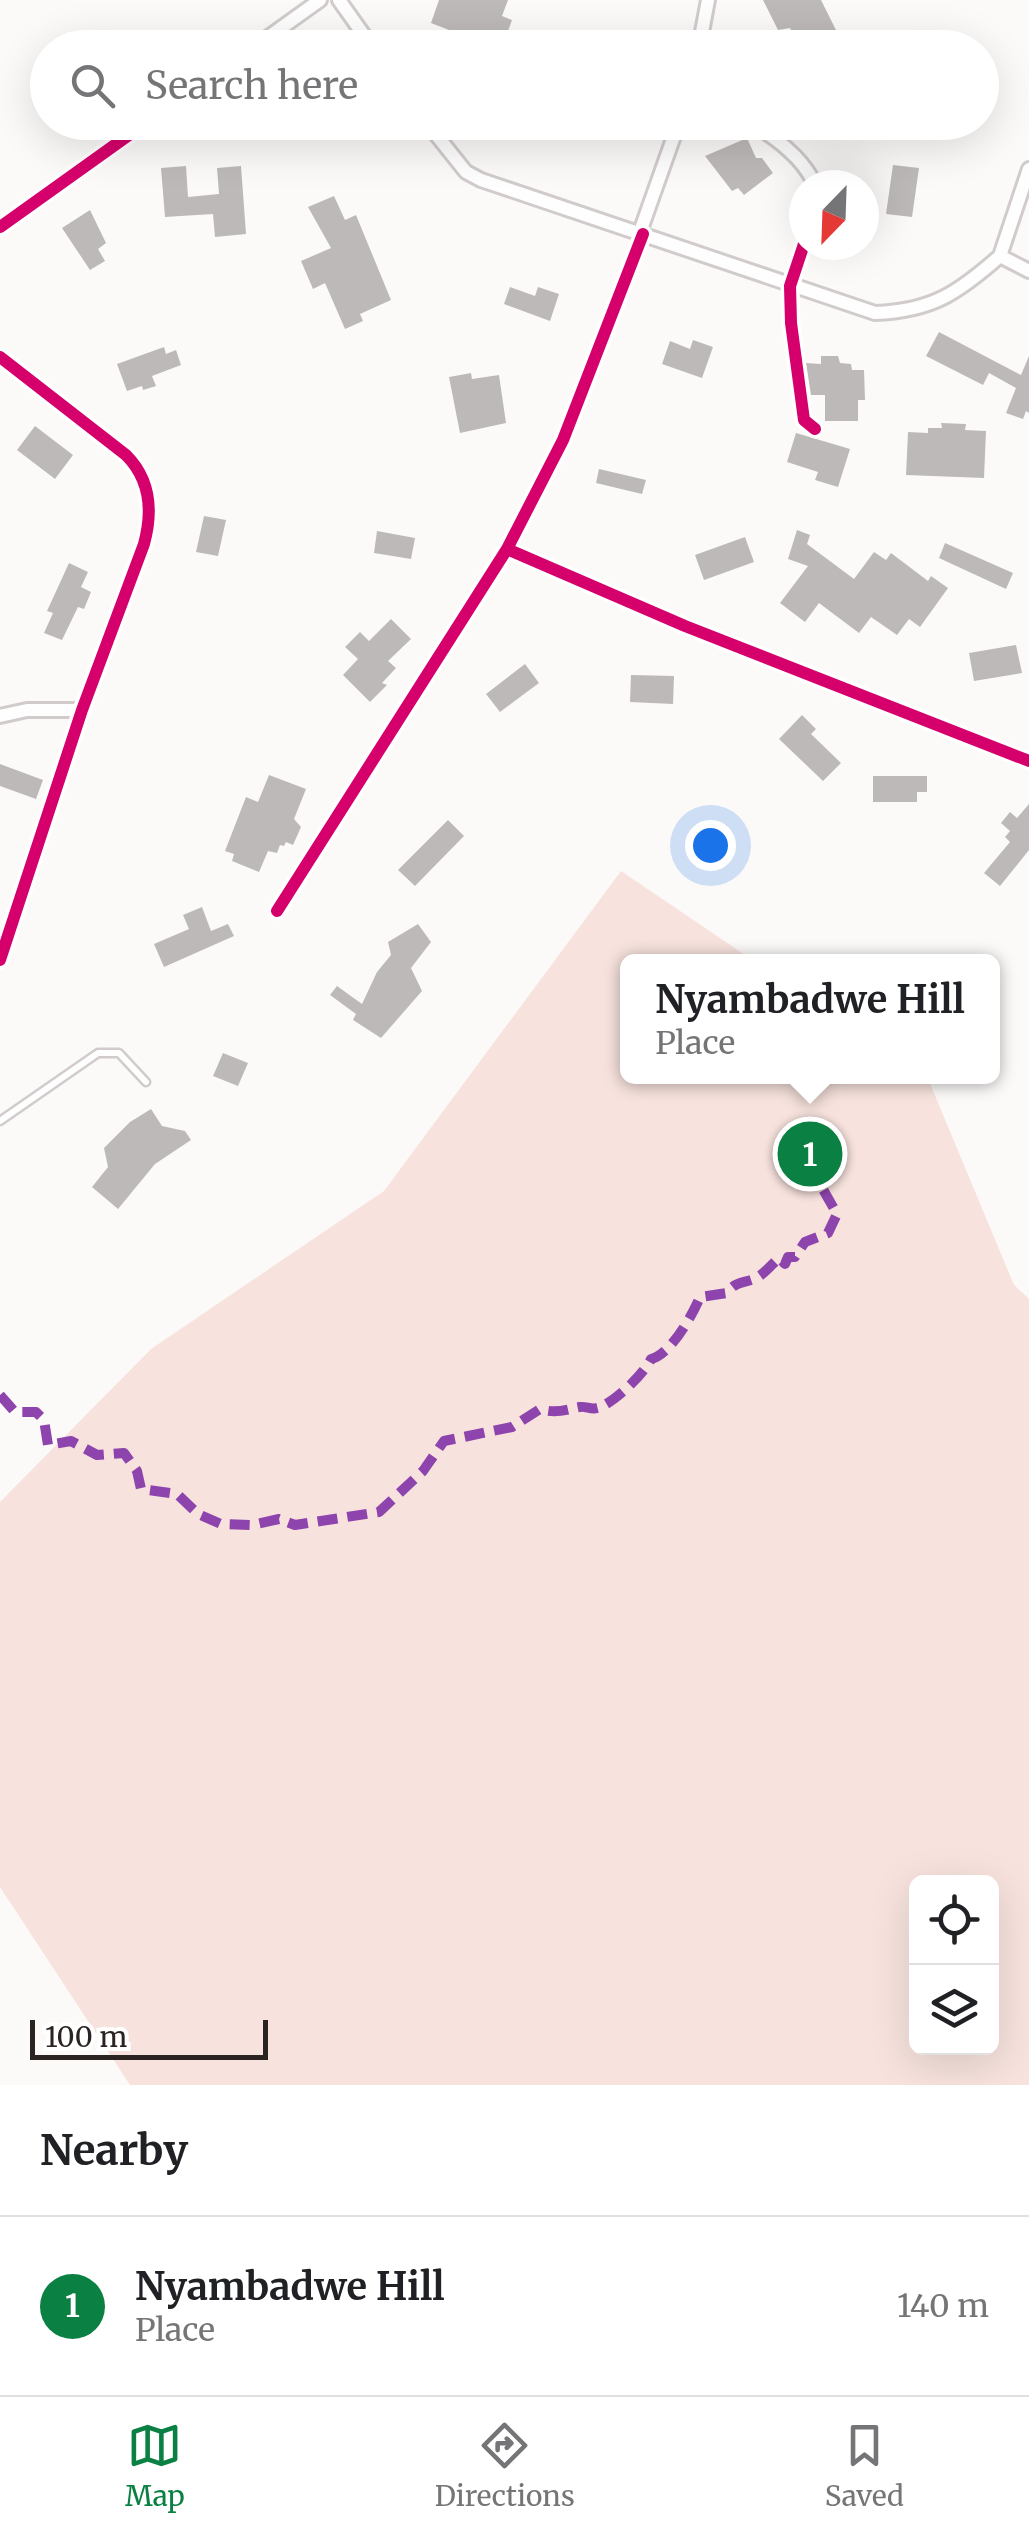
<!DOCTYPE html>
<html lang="en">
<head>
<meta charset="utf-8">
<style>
	body { margin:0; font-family:Merriweather,serif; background:#f2f2f2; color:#202124 }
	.controls { position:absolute; right:30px; bottom:30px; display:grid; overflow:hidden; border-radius:15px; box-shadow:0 10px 40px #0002 }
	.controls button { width:90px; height:90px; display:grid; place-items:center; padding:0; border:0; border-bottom:2px solid #e0e0e0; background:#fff; color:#202124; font:50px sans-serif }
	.compass { position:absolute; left:789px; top:170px; width:90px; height:90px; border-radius:50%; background:#fff; box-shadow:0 10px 40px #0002; rotate:203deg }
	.scale { position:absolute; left:30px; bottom:25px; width:238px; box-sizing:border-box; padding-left:10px; border:5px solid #2a2322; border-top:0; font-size:28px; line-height:35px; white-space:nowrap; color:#2a2322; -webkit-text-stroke:8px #fff; paint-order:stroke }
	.you { position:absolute; left:710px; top:845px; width:35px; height:35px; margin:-25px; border:8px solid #fff; border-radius:50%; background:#1a73e8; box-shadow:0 0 0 15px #1a73e833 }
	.badge { display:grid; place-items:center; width:65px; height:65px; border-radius:50%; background:#0b8043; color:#fff; font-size:32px; font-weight:700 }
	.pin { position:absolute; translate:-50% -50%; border:5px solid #fff; box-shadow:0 2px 10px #0006 }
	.popup { position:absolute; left:620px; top:954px; width:380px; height:130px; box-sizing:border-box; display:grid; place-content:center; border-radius:15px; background:#fff; filter:drop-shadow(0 2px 8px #0005); font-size:32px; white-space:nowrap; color:#757577 }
	.popup b { font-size:38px; color:#202124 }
	.popup::after { content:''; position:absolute; left:50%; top:100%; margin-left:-20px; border:20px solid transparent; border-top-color:#fff }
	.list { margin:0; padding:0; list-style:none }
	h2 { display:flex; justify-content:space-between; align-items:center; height:130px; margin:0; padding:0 40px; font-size:42px }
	h2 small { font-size:32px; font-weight:400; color:#757577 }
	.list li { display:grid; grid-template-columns:65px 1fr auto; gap:30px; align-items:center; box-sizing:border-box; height:180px; padding:0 40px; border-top:2px solid #e0e0e0 }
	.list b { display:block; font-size:38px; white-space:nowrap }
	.list p { margin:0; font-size:32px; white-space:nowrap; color:#757577 }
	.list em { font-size:32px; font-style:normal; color:#757577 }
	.icon { flex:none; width:55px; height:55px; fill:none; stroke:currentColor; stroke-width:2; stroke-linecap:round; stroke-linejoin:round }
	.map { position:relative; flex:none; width:1029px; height:2085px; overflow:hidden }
	.search { position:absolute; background:#fff; box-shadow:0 10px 40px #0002; left:30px; right:30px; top:30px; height:110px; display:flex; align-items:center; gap:25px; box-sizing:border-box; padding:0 35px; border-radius:55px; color:#757577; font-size:38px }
	.sheet { height:310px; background:#fff }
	nav { display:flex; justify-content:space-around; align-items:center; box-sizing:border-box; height:140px; border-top:2px solid #e0e0e0; background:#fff; font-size:28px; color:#757577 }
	nav a { display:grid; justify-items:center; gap:5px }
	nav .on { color:#0b8043 }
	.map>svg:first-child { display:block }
	.green { fill:#f7e2dd; fill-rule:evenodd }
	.building { fill:#bdb9b8 }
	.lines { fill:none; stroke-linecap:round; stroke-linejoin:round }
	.service-casing { stroke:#d1cccb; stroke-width:11 }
	.minor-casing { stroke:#d1cccb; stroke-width:18 }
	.service { stroke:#fffefe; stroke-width:6 }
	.minor { stroke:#fffefe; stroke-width:12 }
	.quiet { stroke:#8e44ad; stroke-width:10; stroke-dasharray:20 10; stroke-linecap:butt }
	.cycleway-casing { stroke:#fff; stroke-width:19 }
	.cycleway { stroke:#d6006c; stroke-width:12 }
</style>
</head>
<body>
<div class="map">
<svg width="1029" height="2085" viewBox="0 0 1029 2085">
	<rect width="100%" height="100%" fill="#fcfaf9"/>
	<path class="green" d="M621,871l133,90 -126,1v114l294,1 7,4 85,204 15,14v786h-899l-130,-198v-385l151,-153 233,-158zM916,1882h76v166h-76z"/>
	<path class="building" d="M439,0h69l-6,16 10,4 -10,28 -26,-8 -2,8 -30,-3 5,-15 -18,-7z
		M763,0h58l19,38 -19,10h-8l-4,-10 -11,6 -8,-16 -12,2z
		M747,138l9,20h6l11,15 -29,22 -6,-7 -6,3 -27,-35z
		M893,165l26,3 -7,49 -26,-3z
		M186,166l2,31 31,-3 -2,-26 24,-2 5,68 -31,3 -2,-23 -48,3 -4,-49z
		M334,196l11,24 11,-5 35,85 -31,14 3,7 -18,8 -20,-46 -12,6 -12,-28 30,-13 -23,-41z
		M90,210l16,33 -8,6 7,12 -15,9 -28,-42z
		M510,287l25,9 3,-9 21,7 -9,27 -46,-17z
		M939,332l82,43 8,-19v57l-3,-2 -3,8 -17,-6 10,-25 -27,-15 -6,12 -57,-29z
		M693,340l20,7 -11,31 -40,-14 8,-23 20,8z
		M164,347l2,7 10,-4 5,15 -29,11 4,10 -13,4 -1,-4 -15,5 -10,-27z
		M821,356h17l2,7 11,1 1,6h12l1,30h-7v21h-33v-26h-14l-5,-32 15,1z
		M471,373l1,6 27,-4 7,48 -46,10 -11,-56z
		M941,423l25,1 -1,6 21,1 -2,47 -78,-3 2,-43 20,1v-5h14z
		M35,426l38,29 -18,24 -38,-29z
		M796,433l54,16 -12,38 -23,-7 3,-8 -31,-10z
		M599,469l47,11 -4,14 -46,-11z
		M204,516l22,4 -8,36 -22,-4z
		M797,530l13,5 -3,9 47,35 20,-27 12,8 5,-7 37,28 3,-5 17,12 -28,39 -11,-8 -12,16 -26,-18 -12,16 -40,-30 -14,19 -25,-19 28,-37 -20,-7z
		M377,531l38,7 -4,21 -37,-6z
		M745,537l9,25 -50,18 -9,-25z
		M945,543l68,30 -7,16 -67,-31z
		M69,563l19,9 -7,15 10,5 -7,17 -6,-2 -16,33 -18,-7 9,-20 -6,-2z
		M391,619l20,20 -23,22 8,7 -14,15 5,2 -17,17 -27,-27 15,-16 -13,-12 15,-15 9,9z
		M1016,645l6,28 -48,8 -5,-28z
		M525,664l14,19 -39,29 -14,-18z
		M631,675l43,1 -1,28 -43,-2z
		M802,715l14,14 -5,5 30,29 -18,18 -44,-42z
		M0,764l43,16 -7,19 -36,-13z
		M269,775l37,14 -12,30 7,8 -8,18 -7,-3 -2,4 -4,-1 -3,8 -9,-2 -9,21 -27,-11 2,-7 -9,-3 21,-54 12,5z
		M873,776h54v16h-10v10h-44z
		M1029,804v46l-29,36 -16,-13 26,-31 -5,-5 5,-6 -9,-8 9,-11 7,6z
		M448,820l16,16 -49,50 -17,-16z
		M202,907l9,24 17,-7 6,12 -70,31 -10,-23 35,-15 -6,-14z
		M418,924l13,18 -20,26 11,23 -41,47 -28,-18 3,-6 -26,-19 7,-9 25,18 15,-32 14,-17 -3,-13z
		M223,1053l25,10 -10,23 -25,-10z
		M151,1109l11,17 23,5 6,9 -36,24 -37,45 -26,-22 16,-20 -4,-19 26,-26z"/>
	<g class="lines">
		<g class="service-casing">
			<path id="service" d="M0,1121l98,-68h21l27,29"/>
		</g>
		<g class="minor-casing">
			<path id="minor" d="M339,0l34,48
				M253,48l67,-48
				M699,48l9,-48
				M426,122l40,50 15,8 394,133c57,-2 83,-20 125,-57
				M749,122c26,15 54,35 66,63
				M0,227l147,-105
				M640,232l39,-110
				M804,244l-14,42 1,37 13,97 11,9
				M1000,256l29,-87
				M1000,256l29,15
				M0,357l126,98c25,25 27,56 18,89l-62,166 -82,250
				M507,549l178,77 344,135
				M0,716l27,-6h55
				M277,911l230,-362 56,-109 80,-206"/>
		</g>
		<use href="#service" class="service"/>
		<use href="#minor" class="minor"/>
		<path class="quiet" d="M0,1395l15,17h21l8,8 4,25 23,-4 26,14 27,-2 13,18 4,18 36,5 21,20 23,10 31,1 27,-6 16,6 84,-13 44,-41 21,-30 68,-14 28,-18c17,5 24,1 40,-2 6,-1 11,3 17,1 15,-3 48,-35 54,-49 20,-5 41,-43 49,-62l27,-4c9,-13 18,-9 31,-16 8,-5 14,-13 21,-19l6,6 3,-7h7l10,-15 23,-9 9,-19 -21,-37 3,-11 8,-6"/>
		<g class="cycleway-casing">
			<path id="cycleway" d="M0,227l147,-105
				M804,244l-14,42 1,37 13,97 11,9
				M0,357l126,98c25,25 27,56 18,89l-62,166 -82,250
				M507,549l178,77 344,135
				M277,911l230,-362 56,-109 80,-206"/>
		</g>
		<use href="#cycleway" class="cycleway"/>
	</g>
</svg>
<div class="controls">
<button><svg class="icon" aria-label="locate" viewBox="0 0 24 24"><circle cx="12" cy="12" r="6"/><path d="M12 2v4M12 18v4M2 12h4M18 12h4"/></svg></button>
<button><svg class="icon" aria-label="layers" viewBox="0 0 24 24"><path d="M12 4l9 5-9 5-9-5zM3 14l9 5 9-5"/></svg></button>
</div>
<svg class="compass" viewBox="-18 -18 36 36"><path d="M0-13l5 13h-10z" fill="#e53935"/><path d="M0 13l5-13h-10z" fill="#757577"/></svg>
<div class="scale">100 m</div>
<div class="you"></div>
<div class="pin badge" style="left:810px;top:1154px">1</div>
<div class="popup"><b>Nyambadwe Hill</b>Place</div>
<div class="search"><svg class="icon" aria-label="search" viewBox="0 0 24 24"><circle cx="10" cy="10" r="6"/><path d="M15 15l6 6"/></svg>Search here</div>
</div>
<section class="sheet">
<h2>Nearby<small></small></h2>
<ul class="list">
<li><span class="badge">1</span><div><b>Nyambadwe Hill</b><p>Place</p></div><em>140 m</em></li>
</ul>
</section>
<nav>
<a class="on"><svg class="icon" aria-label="map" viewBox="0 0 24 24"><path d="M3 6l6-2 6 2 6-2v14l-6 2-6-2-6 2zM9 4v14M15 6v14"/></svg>Map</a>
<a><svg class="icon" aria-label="directions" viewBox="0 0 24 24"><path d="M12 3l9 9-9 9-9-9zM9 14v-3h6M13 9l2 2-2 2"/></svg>Directions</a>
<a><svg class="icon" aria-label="saved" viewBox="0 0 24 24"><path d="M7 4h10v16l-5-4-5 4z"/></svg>Saved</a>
</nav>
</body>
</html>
